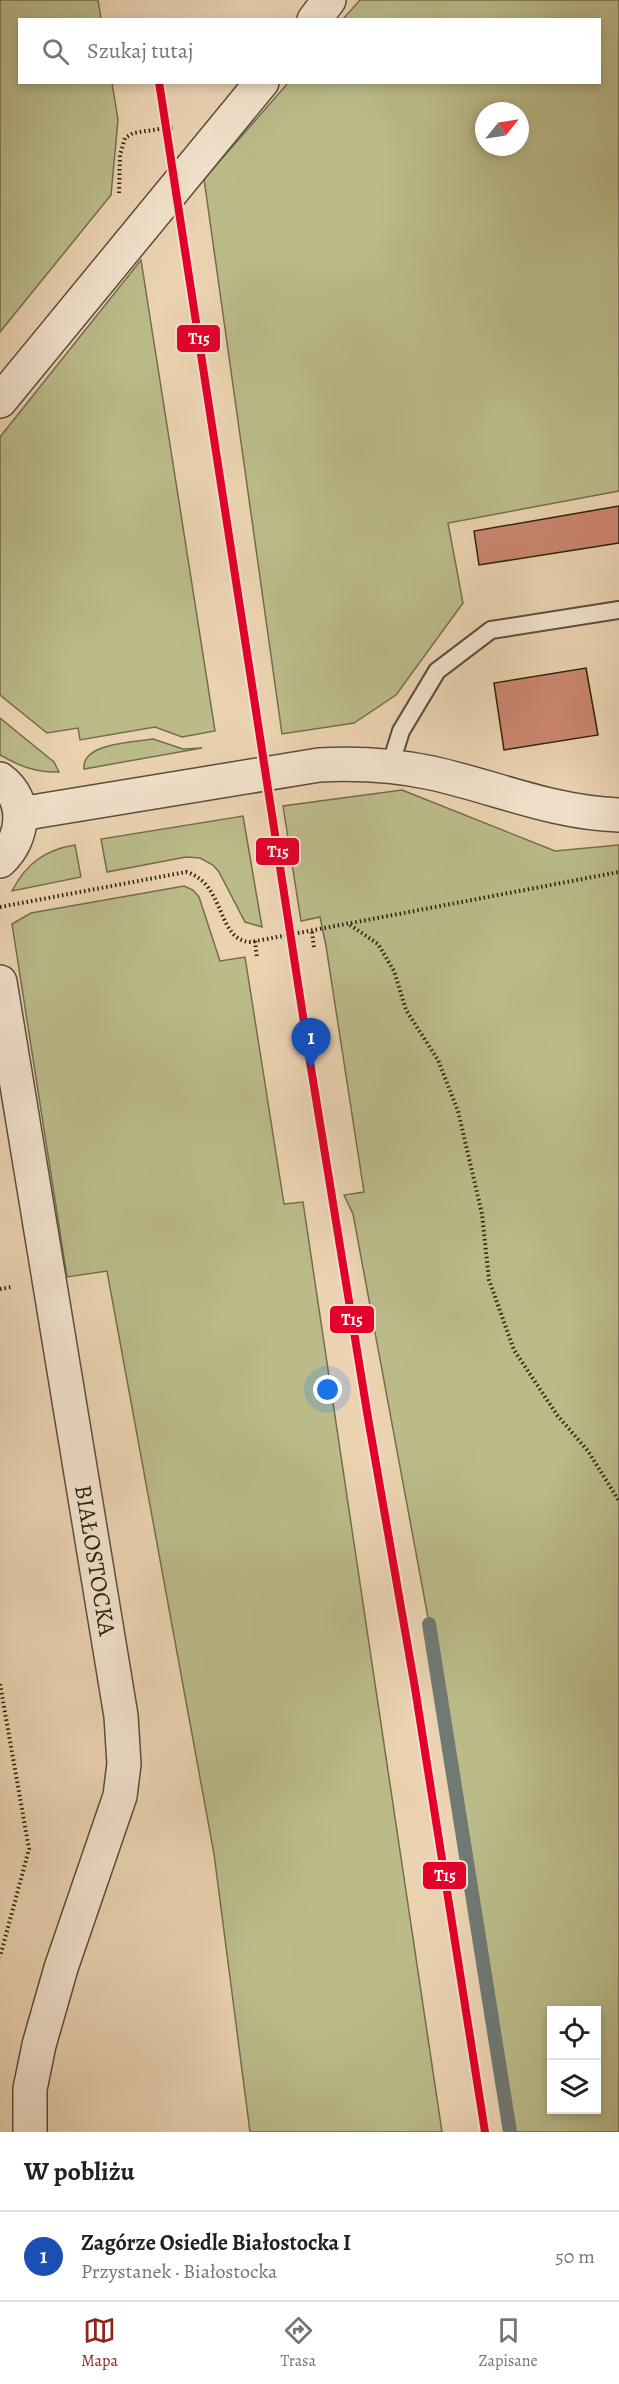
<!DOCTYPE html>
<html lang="pl">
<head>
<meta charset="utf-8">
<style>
	body { margin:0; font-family:Alegreya,serif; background:#f6f6f6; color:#202124 }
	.controls { position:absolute; right:18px; bottom:18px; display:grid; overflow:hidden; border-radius:0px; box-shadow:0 3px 9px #0003 }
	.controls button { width:54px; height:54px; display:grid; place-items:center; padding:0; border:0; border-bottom:2px solid #e0e0e0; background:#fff; color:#202124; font:30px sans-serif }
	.compass { position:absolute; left:475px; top:102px; width:54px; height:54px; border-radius:50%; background:#fff; box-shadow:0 3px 9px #0003; rotate:60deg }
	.you { position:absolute; left:328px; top:1390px; width:21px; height:21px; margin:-15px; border:4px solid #fff; border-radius:50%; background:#1a73e8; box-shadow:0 0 0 9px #1a73e833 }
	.badge { display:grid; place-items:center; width:39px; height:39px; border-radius:50%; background:#8f2418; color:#fff; font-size:20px; font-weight:700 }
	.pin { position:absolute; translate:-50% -50px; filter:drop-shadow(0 2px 3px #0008) }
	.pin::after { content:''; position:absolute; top:32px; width:21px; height:18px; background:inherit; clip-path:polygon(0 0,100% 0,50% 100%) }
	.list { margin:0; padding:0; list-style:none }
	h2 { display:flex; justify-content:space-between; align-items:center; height:78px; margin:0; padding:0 24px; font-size:26px }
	h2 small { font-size:20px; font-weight:400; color:#757577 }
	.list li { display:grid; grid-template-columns:39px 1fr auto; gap:18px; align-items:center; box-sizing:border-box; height:90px; padding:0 24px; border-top:2px solid #e0e0e0 }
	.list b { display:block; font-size:22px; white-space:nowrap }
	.list p { margin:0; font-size:20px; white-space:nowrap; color:#757577 }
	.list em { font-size:20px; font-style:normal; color:#757577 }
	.icon { flex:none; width:33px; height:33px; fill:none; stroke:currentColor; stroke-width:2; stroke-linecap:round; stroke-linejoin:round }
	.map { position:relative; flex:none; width:619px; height:2132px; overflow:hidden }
	.search { position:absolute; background:#fff; box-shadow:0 3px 9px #0003; left:18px; right:18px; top:18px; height:66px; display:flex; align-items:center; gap:15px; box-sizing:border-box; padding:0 21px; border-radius:0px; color:#757577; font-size:22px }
	.sheet { height:168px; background:#fff }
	nav { display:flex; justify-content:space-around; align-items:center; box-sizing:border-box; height:84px; border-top:2px solid #e0e0e0; background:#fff; font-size:16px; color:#757577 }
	nav a { display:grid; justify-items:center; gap:3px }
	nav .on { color:#8f2418 }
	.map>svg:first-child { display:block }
	.green { fill:#bbbb8a; stroke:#746e4e; stroke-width:1.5; fill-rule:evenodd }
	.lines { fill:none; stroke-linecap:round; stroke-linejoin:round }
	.stream { stroke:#707a75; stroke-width:14 }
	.building { fill:#cc8670; stroke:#2c2113; stroke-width:1.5 }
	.service-casing { stroke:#5c4e3b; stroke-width:20 }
	.minor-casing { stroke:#5c4e3b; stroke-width:36 }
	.tertiary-casing { stroke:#5c4e3b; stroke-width:36 }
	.path { stroke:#2c2113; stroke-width:4; stroke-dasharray:1.5 3; stroke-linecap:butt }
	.service { stroke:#f2e2cd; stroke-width:16 }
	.minor { stroke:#f2e2cd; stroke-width:33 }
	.tertiary { stroke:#f2e2cd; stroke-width:33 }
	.tram-1-casing { stroke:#f2e2cd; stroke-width:12 }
	.tram-1 { stroke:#e4002b; stroke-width:8 }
	.labels { text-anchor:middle; stroke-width:4.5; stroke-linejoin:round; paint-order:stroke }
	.street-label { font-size:24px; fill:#2c2113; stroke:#f2e2cd }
	.line-badge { stroke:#f2e2cd; stroke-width:2 }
	.badge-label { font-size:16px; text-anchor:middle; font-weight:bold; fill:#fff }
</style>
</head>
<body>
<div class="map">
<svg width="619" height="2132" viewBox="0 0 619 2132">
	<rect width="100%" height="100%" fill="#ebd3b2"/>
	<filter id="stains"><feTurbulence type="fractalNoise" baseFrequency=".00333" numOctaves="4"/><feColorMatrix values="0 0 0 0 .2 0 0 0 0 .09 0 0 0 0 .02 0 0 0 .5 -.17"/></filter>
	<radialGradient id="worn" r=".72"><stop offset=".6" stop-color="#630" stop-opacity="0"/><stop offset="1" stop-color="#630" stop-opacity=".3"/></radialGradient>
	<path class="green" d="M0,0h98l3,19 -81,1v62l92,1 6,37 -7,75 -111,137z
		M360,0h259v491l-171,32 15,80 -67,92 -42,28 -72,11 -78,-555 84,-96 312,-1v-62l-257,-1zM484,111h36v36h-36z
		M141,260l74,471 -33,6 -27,-10 -75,13 -2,-12 -31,5 -47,-38v-258z
		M0,718l54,44 5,10c-22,1 -40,-6 -59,-17z
		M153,739l30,10 19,-1 -118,21c-3,-26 51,-27 69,-30z
		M402,790l153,61 64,-6v1287h-110l-82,-520 -74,-398 -9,-19 20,-3 -38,-246 -6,-29 -19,4 -18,-115zM552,2010h44v100h-44z
		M243,816l19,111 -17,-5 -26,-50 -6,-7 -13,-7 -14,-1 -79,15 -6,-33z
		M75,845l6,32 -69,14c14,-27 32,-41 63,-46z
		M184,886l9,4 6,7 21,64 25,-4 39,247 19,-2 139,930h-192l-36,-278 -107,-583 -40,6 -55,-353 19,-11z"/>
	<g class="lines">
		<path class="stream" d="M429,1624l81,508"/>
	</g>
	<path class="building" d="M619,506v37l-140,22 -5,-34z
		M586,668l12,67 -94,15 -10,-67z"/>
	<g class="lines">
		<g class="service-casing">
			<path id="service" d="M390,766l11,-35 36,-60 54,-41 128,-20"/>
		</g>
		<g class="minor-casing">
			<g id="minor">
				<path d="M314,20l15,-20"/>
				<path d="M0,401l262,-319"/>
				<path id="s1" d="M0,982l121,734 3,48 -4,32 -59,172 -22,77 -9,44v43"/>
			</g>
		</g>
		<g class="tertiary-casing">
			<path id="tertiary" d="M0,779c29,21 24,60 0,82
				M20,814l299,-49c38,-2 75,0 113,8 63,14 121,40 187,42"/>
		</g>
		<path class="path" d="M119,193l1,-38 5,-17 8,-5 40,-6
			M0,907l186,-35c40,11 30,69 65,70l368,-70
			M350,925l28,19 16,27 12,39 32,50 20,51 24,103 7,66 25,70 43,65 31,36 31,50
			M312,932l2,16
			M255,941l2,17
			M0,1289l11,-2
			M0,1684l29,165 -29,108"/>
		<use href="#service" class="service"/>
		<use href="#minor" class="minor"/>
		<use href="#tertiary" class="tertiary"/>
		<g class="tram-1-casing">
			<path id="tram-1" d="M159,82l152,986 57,350 47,270 70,444"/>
		</g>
		<use href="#tram-1" class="tram-1"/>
	</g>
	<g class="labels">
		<g class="street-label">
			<text dy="8" stroke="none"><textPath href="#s1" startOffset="586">BIAŁOSTOCKA</textPath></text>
		</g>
	</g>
	<g class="line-badge">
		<rect x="176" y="324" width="45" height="29" rx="6" fill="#e4002b"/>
		<rect x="255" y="837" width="45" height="29" rx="6" fill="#e4002b"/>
		<rect x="329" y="1305" width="46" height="29" rx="6" fill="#e4002b"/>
		<rect x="422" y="1861" width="45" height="29" rx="6" fill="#e4002b"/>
	</g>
	<g class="badge-label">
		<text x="199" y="344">T15</text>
		<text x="278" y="857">T15</text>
		<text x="352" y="1325">T15</text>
		<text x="445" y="1881">T15</text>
	</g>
	<rect width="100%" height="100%" filter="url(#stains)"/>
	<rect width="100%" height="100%" fill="url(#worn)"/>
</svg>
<div class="controls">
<button><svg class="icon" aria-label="locate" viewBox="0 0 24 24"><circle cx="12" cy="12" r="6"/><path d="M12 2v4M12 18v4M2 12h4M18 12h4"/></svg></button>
<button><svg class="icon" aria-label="layers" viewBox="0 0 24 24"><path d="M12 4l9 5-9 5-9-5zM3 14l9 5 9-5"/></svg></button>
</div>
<svg class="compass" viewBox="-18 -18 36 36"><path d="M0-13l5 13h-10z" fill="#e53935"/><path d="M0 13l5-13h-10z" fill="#757577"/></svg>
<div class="you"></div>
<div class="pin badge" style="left:311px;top:1068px;background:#1a4fb4">1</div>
<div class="search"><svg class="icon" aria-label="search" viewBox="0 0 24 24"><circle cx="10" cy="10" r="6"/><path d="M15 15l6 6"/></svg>Szukaj tutaj</div>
</div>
<section class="sheet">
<h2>W pobliżu<small></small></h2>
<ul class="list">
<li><span class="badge" style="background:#1a4fb4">1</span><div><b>Zagórze Osiedle Białostocka I</b><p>Przystanek · Białostocka</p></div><em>50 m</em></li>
</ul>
</section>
<nav>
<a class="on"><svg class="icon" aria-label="map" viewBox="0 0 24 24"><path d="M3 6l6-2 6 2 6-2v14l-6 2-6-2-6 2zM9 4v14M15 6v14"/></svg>Mapa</a>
<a><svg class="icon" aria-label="directions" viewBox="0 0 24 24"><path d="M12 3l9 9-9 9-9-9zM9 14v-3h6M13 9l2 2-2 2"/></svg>Trasa</a>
<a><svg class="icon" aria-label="saved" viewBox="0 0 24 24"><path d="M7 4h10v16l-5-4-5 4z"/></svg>Zapisane</a>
</nav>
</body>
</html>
